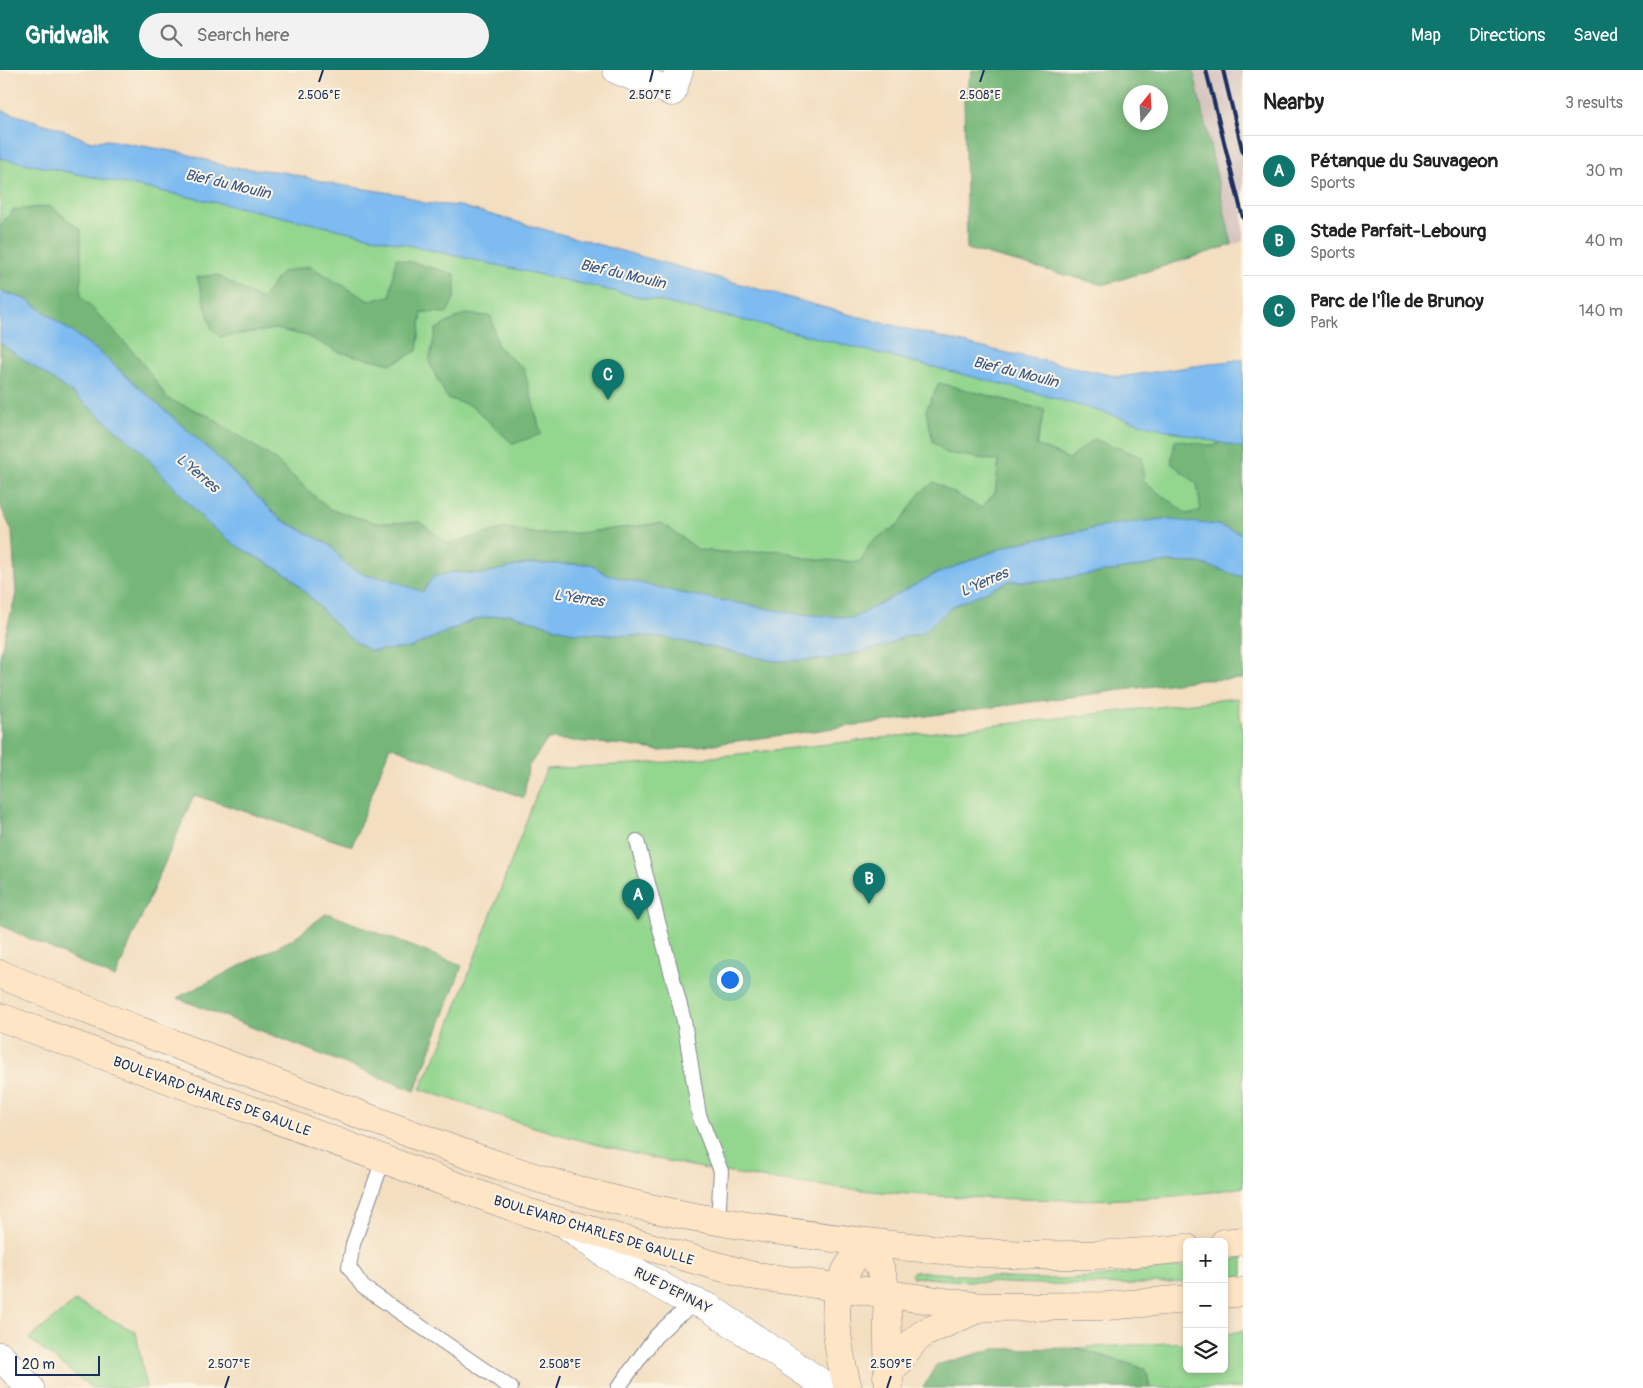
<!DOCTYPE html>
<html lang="en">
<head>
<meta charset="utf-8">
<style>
	body { margin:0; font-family:Pangolin,sans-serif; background:#f2f2f2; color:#222 }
	.controls { position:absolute; right:15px; bottom:15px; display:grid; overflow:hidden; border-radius:8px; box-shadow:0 2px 8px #0003 }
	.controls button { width:45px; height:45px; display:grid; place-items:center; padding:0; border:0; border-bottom:1px solid #e0e0e0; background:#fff; color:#222; font:25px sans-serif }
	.compass { position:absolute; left:1123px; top:15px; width:45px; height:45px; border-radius:50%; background:#fff; box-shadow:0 2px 8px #0003; rotate:18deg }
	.scale { position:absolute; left:15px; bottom:12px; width:85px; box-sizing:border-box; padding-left:5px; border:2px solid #1b2f5e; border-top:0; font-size:14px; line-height:18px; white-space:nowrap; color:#1b2f5e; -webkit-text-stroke:4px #fcf5e5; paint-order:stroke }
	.you { position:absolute; left:729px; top:909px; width:18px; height:18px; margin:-12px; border:4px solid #fff; border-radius:50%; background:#1a73e8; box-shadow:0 0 0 8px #1a73e833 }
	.badge { display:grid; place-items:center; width:32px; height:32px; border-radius:50%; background:#0f766e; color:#fff; font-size:16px; font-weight:700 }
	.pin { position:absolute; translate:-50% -41px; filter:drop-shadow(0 1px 2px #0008) }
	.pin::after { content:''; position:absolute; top:26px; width:18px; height:15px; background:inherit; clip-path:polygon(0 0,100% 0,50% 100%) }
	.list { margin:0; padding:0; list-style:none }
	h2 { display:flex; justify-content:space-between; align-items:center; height:65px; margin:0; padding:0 20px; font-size:21px }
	h2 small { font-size:16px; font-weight:400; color:#767676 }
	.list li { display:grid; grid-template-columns:32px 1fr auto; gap:15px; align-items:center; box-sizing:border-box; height:70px; padding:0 20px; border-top:1px solid #e0e0e0 }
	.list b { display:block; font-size:19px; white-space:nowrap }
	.list p { margin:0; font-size:16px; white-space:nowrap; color:#767676 }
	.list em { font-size:16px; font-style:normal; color:#767676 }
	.icon { flex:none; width:28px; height:28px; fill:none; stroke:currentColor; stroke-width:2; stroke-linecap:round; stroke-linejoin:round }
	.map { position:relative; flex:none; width:1243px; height:1318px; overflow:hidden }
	header { display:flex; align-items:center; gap:30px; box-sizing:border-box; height:70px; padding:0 25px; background:#0f766e; color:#fff }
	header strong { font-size:24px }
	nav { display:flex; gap:28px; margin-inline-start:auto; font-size:18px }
	.search { width:350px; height:45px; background:#f2f2f2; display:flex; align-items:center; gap:12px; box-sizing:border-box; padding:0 18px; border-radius:28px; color:#767676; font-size:19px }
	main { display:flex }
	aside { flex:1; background:#fff }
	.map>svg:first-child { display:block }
	.built { fill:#f5d3c1 }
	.industrial { fill:#d1c0bc }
	.green { fill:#93d68e; stroke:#578276 }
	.forest { fill:#76b779; stroke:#48736c; fill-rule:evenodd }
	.water { fill:#7dbbf0; stroke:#4c75a7 }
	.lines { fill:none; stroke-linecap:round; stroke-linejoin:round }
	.service-casing { stroke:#87868f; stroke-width:16 }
	.minor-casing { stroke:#87868f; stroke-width:29 }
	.secondary-casing { stroke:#87868f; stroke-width:29 }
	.service { stroke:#fff; stroke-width:14 }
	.minor { stroke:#fff; stroke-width:28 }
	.secondary { stroke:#fee5c5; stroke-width:28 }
	.rail { stroke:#1b2f5e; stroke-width:4 }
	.ticks { fill:none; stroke:#1b2f5e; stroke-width:2 }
	.labels { text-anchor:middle; stroke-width:4; stroke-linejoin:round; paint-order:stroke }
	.street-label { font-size:14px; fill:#1b2f5e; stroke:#fcf5e5 }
	.water-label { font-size:15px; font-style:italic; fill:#38598a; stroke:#fcf5e5 }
	.ticks-label { font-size:12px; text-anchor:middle; fill:#1b2f5e; stroke:#fcf5e5; stroke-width:4; stroke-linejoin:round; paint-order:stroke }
</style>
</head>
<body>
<header>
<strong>Gridwalk</strong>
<div class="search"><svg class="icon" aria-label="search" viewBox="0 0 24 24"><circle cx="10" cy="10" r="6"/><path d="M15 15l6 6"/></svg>Search here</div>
<nav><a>Map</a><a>Directions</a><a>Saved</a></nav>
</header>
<main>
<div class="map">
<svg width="1243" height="1318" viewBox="0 0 1243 1318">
	<rect width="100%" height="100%" fill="#fcf5e5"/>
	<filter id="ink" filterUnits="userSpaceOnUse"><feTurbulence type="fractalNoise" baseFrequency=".02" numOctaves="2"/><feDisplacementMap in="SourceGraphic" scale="10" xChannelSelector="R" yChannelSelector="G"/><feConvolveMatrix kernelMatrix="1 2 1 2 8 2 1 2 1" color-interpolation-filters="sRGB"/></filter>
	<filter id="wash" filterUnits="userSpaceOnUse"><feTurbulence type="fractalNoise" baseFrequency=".0096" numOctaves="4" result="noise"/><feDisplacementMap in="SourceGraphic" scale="20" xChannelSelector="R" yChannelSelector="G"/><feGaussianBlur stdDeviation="1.12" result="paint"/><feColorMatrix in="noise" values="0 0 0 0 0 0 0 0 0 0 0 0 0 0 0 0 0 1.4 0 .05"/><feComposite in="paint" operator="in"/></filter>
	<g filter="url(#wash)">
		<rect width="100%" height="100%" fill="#f3dec0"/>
		<path class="built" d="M0,465l5,53 -5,21z"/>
		<path class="industrial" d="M1193,0h50v171l-11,4z"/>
		<path class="green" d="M0,67l613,142 630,169v86l-26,-9 -99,-1 -105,20 -80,31 -408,-11 -245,-45 -67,-66 -115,-102 -70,-51 -28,-9z
			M1237,628l6,36v453c-73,13 -149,14 -222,12 -150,-3 -300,-20 -445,-60 -53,-14 -104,-33 -156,-50l24,-50 102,-270 122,-7z
			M1243,1188v18l-19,2v-17z
			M1187,1196v16c-92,5 -182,3 -274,-5l-2,-2 3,-4c50,4 100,9 150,8 41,-2 82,-8 123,-13z
			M75,1231l61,31 10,56h-54l-63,-49z
			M1243,1261v57h-93l-4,-19 -70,-21 111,-6v27h37v-35z"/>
		<path class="forest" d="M972,0h221l39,175 -129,40 -136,-36 -3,-149zM1130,22h30v30h-30z
			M50,136l31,24v66l57,61 30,42 39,16 66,43 56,51 48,14 43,-1 28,22 57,-16 34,6 39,-1 84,-10 37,27 38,3 44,-3 26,9 53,3 10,-19 29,-19 21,-31 14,-11 47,26 14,-15 4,-32 -53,-8 -13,-11 -7,-32 13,-27 106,27 -9,35 33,14 25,-20 48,18 2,25 43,32 14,-4 -4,-26 -26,-21 4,-23 39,6 29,-19v107l-26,-9 -99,-1 -105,20 -80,31 -79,43 -56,-4 -117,-21 -73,-18 -19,-11h-64l-44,10 -28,-2 -30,21 -36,-15 -19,-2 -22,-10 -16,-21 -50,-26 -67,-66 -115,-102 -70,-51 -28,-9v-65l13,-16z
			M396,188l59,16v22l-8,17 -25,-1 -5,39 -26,13 -52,-12 -33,-16 -30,-7 -56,8 -8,-8 -15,-52 20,-2 44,25 21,-28 28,-6 59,35 21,-5z
			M464,244l27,2 7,31 26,22 17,65 -28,10 -41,-38 -25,-8 -18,-36 7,-33z
			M0,273l75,52 64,54 98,97 53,30 57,60 62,12 67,-29 33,-5 65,19 88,4 113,24 55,-2 53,-12 22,-11 16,-2 31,-28 58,-25h38l119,-19 33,1 43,14v102l-45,1 -537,71 -37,-6 -76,-6 -20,28 -4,31 -134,-52 -38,100 -158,-51 -79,183 -115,-53v-270l16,-61 -4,-63 -12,-26z
			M327,843l135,53 -47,125 -238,-93 114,-58z
			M1076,1278l70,21 4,19h-227l13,-23 58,-16z"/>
		<path class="water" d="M0,40l58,18 31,13 19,-1 75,13 46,14 55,5 49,12 71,11 19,8 37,3 388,108 132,33 139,30 124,-18v89l-97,-23 -113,-33 -260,-65 -521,-117 -252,-52z
			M0,221l28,9 70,51 115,102 67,66 50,26 17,21 21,10 19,2 36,14 10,-15 20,-5 28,2 44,-10h64l19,11 73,18 117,21 56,4 79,-43 80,-31 105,-20 46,-5 53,6 26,9v43l-43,-14 -33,-1 -119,19h-38l-57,25 -32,28 -16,2 -22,11 -53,12 -55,2 -113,-24 -88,-4 -65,-19 -33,5 -67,29 -39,3 -23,-15 -57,-60 -53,-30 -30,-23 -68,-74 -64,-54 -75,-52z"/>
	</g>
	<g filter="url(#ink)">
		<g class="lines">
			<g class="service-casing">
				<path id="service" d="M637,771l47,180 15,94 22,56 -3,50
					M383,1090l-30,84 -4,23 14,20 148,101
					M618,1318l37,-51 20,-19 24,-16"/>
			</g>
			<g class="minor-casing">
				<path id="minor" d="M617,0l55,22 7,-22
					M568,1156l39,29 70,40 31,12 121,81
					M0,1286l30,32"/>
			</g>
			<g class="secondary-casing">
				<path id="secondary" d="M0,904c109,46 218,87 329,129 86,32 173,67 263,91 90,24 182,37 274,48 107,13 213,19 321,6
					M0,947l526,195 223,63 233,32 125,-1 80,-7
					M866,1172l14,26 7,25 2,95
					M1224,1173l19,-2
					M1224,1224l19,-2
					M887,1306l27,-35 10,-8 58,-26
					M848,1318c-8,-29 -16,-69 -9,-99 4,-18 17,-33 27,-47"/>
			</g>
			<use href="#service" class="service"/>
			<use href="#minor" class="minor"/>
			<use href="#secondary" class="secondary"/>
			<path class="rail" d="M1206,0l37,148
				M1223,0l20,83"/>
		</g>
	</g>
	<path class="ticks" d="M319,12l4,-12M650,12l3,-12M980,12l4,-12M225,1318l4,-12M556,1318l4,-12M887,1318l4,-12"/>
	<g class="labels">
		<g class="street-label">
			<text transform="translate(212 1026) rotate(20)" y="5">BOULEVARD CHARLES DE GAULLE</text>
			<text transform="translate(594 1160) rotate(17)" y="5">BOULEVARD CHARLES DE GAULLE</text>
			<text transform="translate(673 1220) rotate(27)" y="5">RUE D'EPINAY</text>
		</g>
		<g class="water-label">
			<text transform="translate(228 114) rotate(13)" y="5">Bief du Moulin</text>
			<text transform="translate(623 204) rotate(13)" y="5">Bief du Moulin</text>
			<text transform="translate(1016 302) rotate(14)" y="5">Bief du Moulin</text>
			<text transform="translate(198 403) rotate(40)" y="5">L'Yerres</text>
			<text transform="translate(984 512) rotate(-24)" y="5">L'Yerres</text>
			<text transform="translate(579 528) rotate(8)" y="5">L'Yerres</text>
		</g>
	</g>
	<g class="ticks-label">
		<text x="319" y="29">2.506°E</text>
		<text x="650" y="29">2.507°E</text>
		<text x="980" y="29">2.508°E</text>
		<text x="229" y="1298">2.507°E</text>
		<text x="560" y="1298">2.508°E</text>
		<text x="891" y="1298">2.509°E</text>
	</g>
</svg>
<div class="controls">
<button>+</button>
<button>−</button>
<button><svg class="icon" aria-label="layers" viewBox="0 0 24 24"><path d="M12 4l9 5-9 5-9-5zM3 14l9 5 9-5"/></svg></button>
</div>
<svg class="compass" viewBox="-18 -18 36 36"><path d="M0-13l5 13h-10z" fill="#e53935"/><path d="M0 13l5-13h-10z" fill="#767676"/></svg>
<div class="scale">20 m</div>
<div class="you"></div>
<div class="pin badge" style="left:638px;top:850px">A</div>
<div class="pin badge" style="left:869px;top:834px">B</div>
<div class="pin badge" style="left:608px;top:330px">C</div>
</div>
<aside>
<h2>Nearby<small>3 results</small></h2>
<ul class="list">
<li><span class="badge">A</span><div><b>Pétanque du Sauvageon</b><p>Sports</p></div><em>30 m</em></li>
<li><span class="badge">B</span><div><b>Stade Parfait-Lebourg</b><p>Sports</p></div><em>40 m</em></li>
<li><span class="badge">C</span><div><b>Parc de l'Île de Brunoy</b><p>Park</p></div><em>140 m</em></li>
</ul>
</aside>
</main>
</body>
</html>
